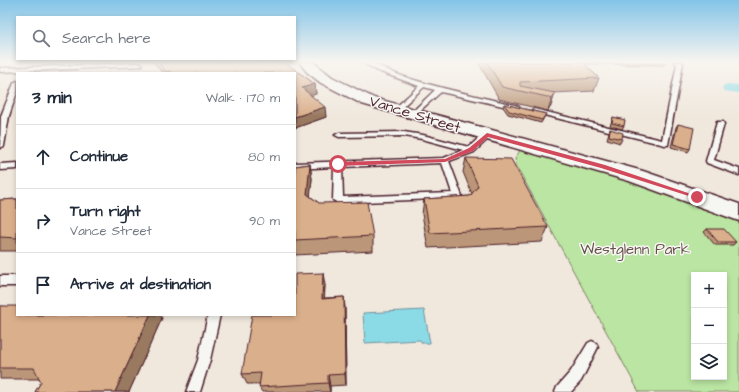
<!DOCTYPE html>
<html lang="en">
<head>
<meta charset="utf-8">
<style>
	body { margin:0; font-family:"Architects Daughter",sans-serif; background:#f2f2f3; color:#1f2937 }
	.controls { position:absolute; right:12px; bottom:12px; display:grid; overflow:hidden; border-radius:0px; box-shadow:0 2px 6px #0003 }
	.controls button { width:36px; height:36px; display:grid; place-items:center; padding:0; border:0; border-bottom:1px solid #e0e1e3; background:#fff; color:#1f2937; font:20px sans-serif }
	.stop { position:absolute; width:12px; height:12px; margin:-9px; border:3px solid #d1495b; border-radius:50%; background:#fff }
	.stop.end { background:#d1495b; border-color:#fff; box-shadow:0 1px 4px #0008 }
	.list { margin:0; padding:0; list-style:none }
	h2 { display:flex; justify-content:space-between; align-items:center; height:52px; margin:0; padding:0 16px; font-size:17px }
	h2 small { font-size:13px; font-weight:400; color:#747a83 }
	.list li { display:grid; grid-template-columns:26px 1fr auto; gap:12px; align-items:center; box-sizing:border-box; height:64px; padding:0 16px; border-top:1px solid #e0e1e3 }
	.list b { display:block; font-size:15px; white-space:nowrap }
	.list p { margin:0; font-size:13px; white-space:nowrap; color:#747a83 }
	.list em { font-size:13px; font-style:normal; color:#747a83 }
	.icon { flex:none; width:22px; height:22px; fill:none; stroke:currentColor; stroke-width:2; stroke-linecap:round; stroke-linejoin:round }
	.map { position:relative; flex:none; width:739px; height:392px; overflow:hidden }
	.search { position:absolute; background:#fff; box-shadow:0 2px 6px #0003; left:16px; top:16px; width:280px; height:44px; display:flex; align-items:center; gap:10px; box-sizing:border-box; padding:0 14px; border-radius:0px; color:#747a83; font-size:15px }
	.panel { position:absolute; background:#fff; box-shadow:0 2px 6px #0003; left:16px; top:72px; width:280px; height:244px; border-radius:0px }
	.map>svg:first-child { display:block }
	.green { fill:#bae5a2; stroke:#828266; fill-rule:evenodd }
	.water { fill:#8bdbe7; stroke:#71909c }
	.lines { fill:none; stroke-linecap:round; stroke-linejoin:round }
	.canal { fill:#8bdbe7; fill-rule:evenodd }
	.service-casing { stroke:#4a1f2b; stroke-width:3 }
	.tertiary-casing { stroke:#4a1f2b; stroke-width:3 }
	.service { fill:#f6f6f2; fill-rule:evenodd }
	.tertiary { fill:#f6f6f2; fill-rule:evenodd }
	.wall { fill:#bb9678; stroke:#4a1f2b }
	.shaded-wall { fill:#997a61; stroke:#4a1f2b }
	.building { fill:#daaf8b; stroke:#4a1f2b }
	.route { fill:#d1495b }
	.labels { text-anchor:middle; stroke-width:3; stroke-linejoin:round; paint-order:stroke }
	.street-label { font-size:15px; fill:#4a1f2b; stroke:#f6f6f2 }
	.park-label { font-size:15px; fill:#665049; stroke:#f6f6f2 }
</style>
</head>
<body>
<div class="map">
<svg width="739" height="392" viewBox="0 0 739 392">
	<rect width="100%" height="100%" fill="#f0e8dd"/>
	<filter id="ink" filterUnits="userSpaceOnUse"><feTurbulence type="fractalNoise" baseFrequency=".025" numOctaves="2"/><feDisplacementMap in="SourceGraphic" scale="8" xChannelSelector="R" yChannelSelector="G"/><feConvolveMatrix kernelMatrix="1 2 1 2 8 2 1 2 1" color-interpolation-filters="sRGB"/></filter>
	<g filter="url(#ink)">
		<path class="green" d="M521,149l119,33 99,36v174h-100l-123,-227 -1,-7zM694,275h30v102h-30z"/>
		<path class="water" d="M424,310l6,33h-8l-2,-3 -55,3 -2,-30z"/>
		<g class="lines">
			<path class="canal" d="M728,84l11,1v8l-15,-2 -2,-3 2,-3z"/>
			<g class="service-casing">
				<path id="service" d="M362,62c10,-2 29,11 40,14 37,13 77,20 116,30l1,1 -3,2 -75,-17 -26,23h-4v-2l24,-23 -11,-3 -25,23h-4v-2l24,-22 -41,-15z
					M674,62h7l2,1 -15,82h-3l-133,-33 -1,-1 3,-2 128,31 15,-76z
					M139,63l3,2 -1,1 -141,6v-4z
					M17,81v11l-8,24 -5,30 -4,2 1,-32 13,-33z
					M717,122h6l1,2 -10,36 25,9v6l-32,-12 -1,-2z
					M404,132l19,3 46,12 15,-14h6v4l-16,15 -25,9 13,35 -2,2 -122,5 -5,-3 1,-33 -39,2v-6l149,-5 19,-8 -41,-11 -18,-3 -65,1 -4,-2 4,-2zM442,163l10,30 -109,4 -1,-30z
					M17,163v6l-17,1v-6z
					M0,276h17v10h-17z
					M208,315h12l-10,45 -10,32h-14l12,-32z
					M592,341l4,2 2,4 -17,34 -10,11h-16l2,-5 14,-16 17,-28z"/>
			</g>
			<g class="tertiary-casing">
				<path id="tertiary" d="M299,62h14l19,15 42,21 269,73 96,33v17l-110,-40 -267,-77 -41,-21 -14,-11z"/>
			</g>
			<use href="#service" class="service"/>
			<use href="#tertiary" class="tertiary"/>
		</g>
		<path class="wall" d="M153,62h131l31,22 1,10 -5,1 15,22 -31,11v-55h-132z
			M478,62h188l-2,3 -80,-1 15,14 -5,13 -41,2h2l-4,13 -3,5 -49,-12z
			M504,104l42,10 -5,9 -33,-9 -5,-7z
			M613,117l11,9 -2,3 -12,-3z
			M678,124l12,25 -2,3 -17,-5 5,-20z
			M610,129l12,10 -2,4 -13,-4z
			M466,158l82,69 -6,15 -114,6 -6,-34 2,-15 46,-3 2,-2 -9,-22z
			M310,164l2,15 -2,17 9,7 54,33v15l-78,4v-89z
			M17,199v52h-17v-51z
			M707,229l29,13 -3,3h-18l-11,-13z
			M325,285l-1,13 20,-1 1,12 1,76 -16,1v6h-68l-3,-5 1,-3h-13l-5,-10z
			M0,306l162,12 -33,74h-94l6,-10 -1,-3h-40z"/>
		<path class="shaded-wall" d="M315,84l1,10 -13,4 -1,-10z
			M555,93l-4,13 -3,5 4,-13z
			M325,107l1,10 -31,11v-11z
			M310,164l2,15 -3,29 -2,-14z
			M323,273l2,12 -1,25 -2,-11z
			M344,297l1,12 1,76 -1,-11z
			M150,315h10l2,3 -33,74h-14z
			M328,375l2,11v6l-2,-9z"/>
		<path class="building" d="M158,62h126l31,22 -13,4 23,19 -30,10v-44h-124l-1,-2 -4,1z
			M487,62h95l17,16 -79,4v4l35,7 -3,5 -50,-11z
			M504,104l42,10 -4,6 -33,-9z
			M613,117l12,3 -1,6 -12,-3z
			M678,124l16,4 -4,21 -17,-5z
			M610,129l13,4 -1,6 -13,-3z
			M466,158l45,1 37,68 -118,6 -6,-34 46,-3 8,-10z
			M310,164l-3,30 12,9 48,-1 6,34 -78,4v-74z
			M17,199v39l-17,-1v-37z
			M707,229h17l12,13h-18z
			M323,273l-1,26 22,-2 1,77 -17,1v8l-69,4 2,-14 -19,1 10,-59h43v-41z
			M0,306h17v9h133l-35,77h-80l6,-10 -7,-14h-34z"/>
	</g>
	<linearGradient id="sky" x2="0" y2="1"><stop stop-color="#83c4e8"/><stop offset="0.53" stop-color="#f8f5f0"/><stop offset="1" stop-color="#f8f5f0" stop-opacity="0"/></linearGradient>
	<rect width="739" height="116" fill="url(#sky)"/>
	<path class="route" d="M487,133l118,32 95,32 -5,1 -94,-30 -113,-31 -15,14 -28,11 -107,4 -3,-2 3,-2 107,-3 24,-11z"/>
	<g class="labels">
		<g class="street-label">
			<text transform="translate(415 114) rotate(17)" y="5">Vance Street</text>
		</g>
		<g class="park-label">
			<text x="635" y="254">Westglenn Park</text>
		</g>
	</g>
</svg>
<div class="controls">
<button>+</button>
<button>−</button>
<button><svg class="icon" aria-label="layers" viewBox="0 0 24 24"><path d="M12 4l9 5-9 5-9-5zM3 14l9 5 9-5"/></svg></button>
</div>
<div class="stop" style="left:338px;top:164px"></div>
<div class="stop end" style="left:697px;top:197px"></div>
<div class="search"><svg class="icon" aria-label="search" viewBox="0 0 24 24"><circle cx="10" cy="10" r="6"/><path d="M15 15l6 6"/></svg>Search here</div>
<section class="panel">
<h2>3 min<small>Walk · 170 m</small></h2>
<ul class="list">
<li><svg class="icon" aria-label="ahead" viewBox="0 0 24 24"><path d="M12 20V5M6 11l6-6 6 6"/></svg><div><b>Continue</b></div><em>80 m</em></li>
<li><svg class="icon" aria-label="right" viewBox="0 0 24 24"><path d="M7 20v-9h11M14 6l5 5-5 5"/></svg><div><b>Turn right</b><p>Vance Street</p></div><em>90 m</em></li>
<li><svg class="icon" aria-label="arrive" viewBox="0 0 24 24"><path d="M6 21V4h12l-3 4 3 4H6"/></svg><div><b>Arrive at destination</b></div></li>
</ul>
</section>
</div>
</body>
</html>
